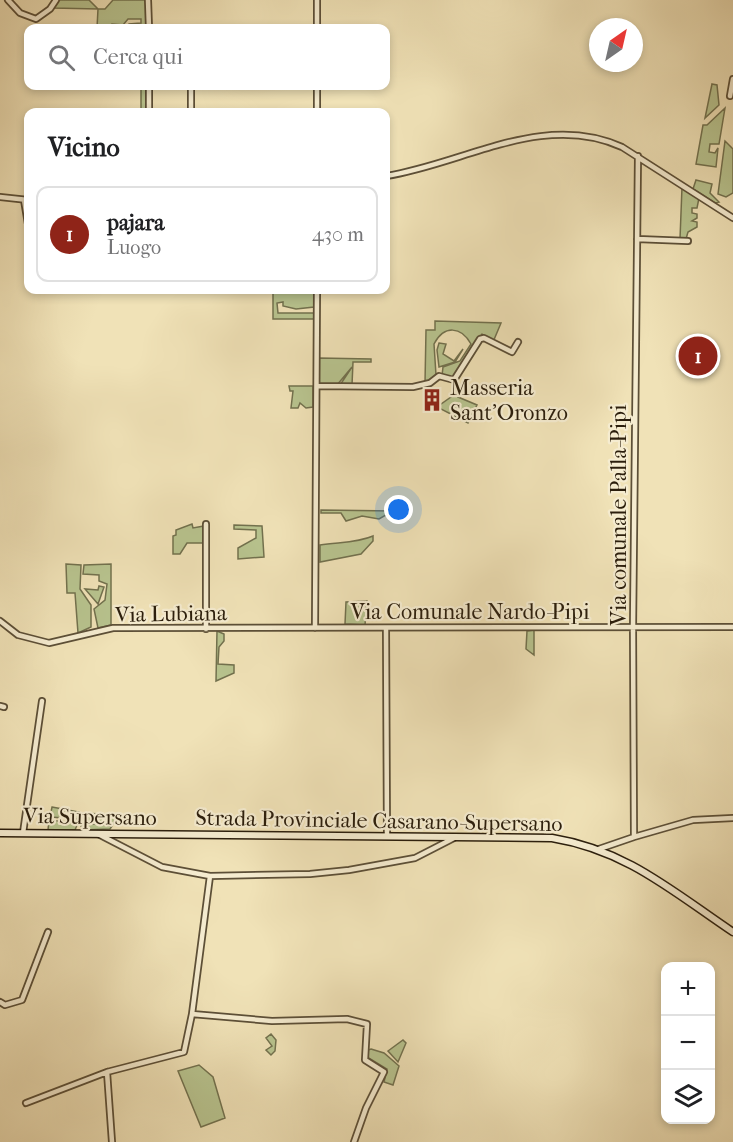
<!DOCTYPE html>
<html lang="it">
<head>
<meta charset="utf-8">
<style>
	body { margin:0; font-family:"IM FELL French Canon",serif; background:#f2f2f2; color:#202124 }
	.controls { position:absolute; right:18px; bottom:18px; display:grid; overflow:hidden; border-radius:12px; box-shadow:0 3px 9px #0003 }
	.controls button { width:54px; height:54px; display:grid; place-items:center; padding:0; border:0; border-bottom:2px solid #e0e0e0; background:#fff; color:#202124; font:30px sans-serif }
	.compass { position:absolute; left:589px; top:18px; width:54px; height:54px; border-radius:50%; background:#fff; box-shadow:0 3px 9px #0003; rotate:34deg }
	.you { position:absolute; left:399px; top:510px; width:21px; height:21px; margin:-15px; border:4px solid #fff; border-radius:50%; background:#1a73e8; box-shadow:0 0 0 9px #1a73e833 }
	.badge { display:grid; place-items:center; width:39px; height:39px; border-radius:50%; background:#8f2418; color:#fff; font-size:20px; font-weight:700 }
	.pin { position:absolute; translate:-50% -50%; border:3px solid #fff; box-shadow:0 2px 6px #0006 }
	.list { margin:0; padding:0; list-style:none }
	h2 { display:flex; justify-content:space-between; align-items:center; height:78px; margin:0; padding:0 24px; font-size:26px }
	h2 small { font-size:20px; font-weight:400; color:#757577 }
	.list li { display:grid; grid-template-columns:39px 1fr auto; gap:18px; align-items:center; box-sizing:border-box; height:96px; margin:0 12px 12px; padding:0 12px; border:2px solid #e0e0e0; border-radius:12px }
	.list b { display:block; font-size:22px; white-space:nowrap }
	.list p { margin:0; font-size:20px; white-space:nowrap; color:#757577 }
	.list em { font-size:20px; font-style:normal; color:#757577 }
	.icon { flex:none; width:33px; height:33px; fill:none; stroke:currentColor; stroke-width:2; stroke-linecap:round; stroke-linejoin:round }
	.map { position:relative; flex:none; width:733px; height:1142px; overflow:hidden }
	.search { position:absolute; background:#fff; box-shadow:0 3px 9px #0003; left:24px; top:24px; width:366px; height:66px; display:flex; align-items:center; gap:15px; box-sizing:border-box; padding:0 21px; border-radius:12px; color:#757577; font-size:22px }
	.panel { position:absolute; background:#fff; box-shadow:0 3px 9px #0003; left:24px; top:108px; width:366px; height:186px; border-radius:12px }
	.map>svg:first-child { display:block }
	.green { fill:#b8c48f; stroke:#72714e; stroke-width:1.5 }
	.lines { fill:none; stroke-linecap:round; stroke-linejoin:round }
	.street-casing { stroke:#5c4f37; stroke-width:8 }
	.secondary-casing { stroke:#2b1e0c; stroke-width:9 }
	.street { stroke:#f5ecd0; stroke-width:4.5 }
	.secondary { stroke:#f5ecd0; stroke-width:6 }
	.labels { text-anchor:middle; stroke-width:4.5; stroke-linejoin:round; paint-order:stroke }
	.poi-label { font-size:22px; fill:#2b1e0c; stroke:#f5ecd0; text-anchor:start }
	.street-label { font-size:22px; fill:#2b1e0c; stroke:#f5ecd0 }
</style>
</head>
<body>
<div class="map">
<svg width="733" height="1142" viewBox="0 0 733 1142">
	<rect width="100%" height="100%" fill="#f0e2b7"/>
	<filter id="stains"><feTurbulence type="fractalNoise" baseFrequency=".00333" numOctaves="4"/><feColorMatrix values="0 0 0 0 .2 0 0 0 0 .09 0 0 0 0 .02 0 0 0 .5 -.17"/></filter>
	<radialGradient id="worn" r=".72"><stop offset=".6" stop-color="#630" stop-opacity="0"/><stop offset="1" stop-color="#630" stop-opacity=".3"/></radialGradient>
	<path class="green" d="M58,0h31l9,9 -45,-1z
		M113,0h34v28h-19l1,-4 12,-1v-4h-13l-5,6 -11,-1v4h-15l1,-19h7z
		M712,84l5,1 2,20 -14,13z
		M141,86h6v26h-6z
		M725,108l-6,36h-9l-1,8 6,1 3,-5 -2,19 -20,-3 7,-39h4z
		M725,141l8,8v44l-7,4 -8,-3z
		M696,180l16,4 -2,9 9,9 -4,1 -22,-14z
		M682,187l17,11 -2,10h-5v5l5,1v4l-5,3 5,1v5l-9,5 -2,7h-6z
		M273,293h41v14l-18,2 -13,-3v-4l-6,1 1,10h36v6h-41z
		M435,321l66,2 -8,19 -11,-8 -27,45 -13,-3 1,-9 17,-6 11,-17c-10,-18 -27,-19 -37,0l2,31 -11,8 1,-53h9z
		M439,343l7,1 -3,10 11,7 9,-12 -8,13 -16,5 -2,-17z
		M319,358l52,1v3h-18l-1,23h-12l12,-18 -15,18h-18z
		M456,383l7,3 -5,11 19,8 -9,18 -31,-16 21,-15z
		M289,386h24v21l-7,1 -6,-5 -2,5h-7l2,-17h-3z
		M321,510l72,1 -14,8 -17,-3 -16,5 -5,-8h-20z
		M192,524l1,4 11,-2 -1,17h-16l-7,11h-7v-18l3,-1v-5z
		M234,525l28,1 2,31 -26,2v-11l18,-10v-8l-22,-1z
		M373,536v5l-12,13 -41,8v-17c19,-3 37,-2 53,-9z
		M66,564l15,1 -1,24 11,16v22l-13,6 -3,-40h-8z
		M111,564v61l-13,3 -4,-19 11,-9 2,-16 -8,-3v-6l-16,-1 1,-9z
		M99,586l5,1 -6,17 -13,-15 13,1z
		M367,601l-2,24 -20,-1 1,-22z
		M534,630v25l-8,-6 1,-18z
		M217,631l7,3v7l-5,6 -1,17 16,1v8l-18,8z
		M52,807l27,5 -1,7 -28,-2z
		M83,813l34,2 -4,9 -29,-3z
		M49,820l26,3 2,2 -2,5h-27z
		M84,823l28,3 -2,3 -27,1 -2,-4z
		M271,1034l5,6 -1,11 -4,4 -5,-5 6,-4 -6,-8z
		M403,1040l3,3 -8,19 -10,-11z
		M371,1049l13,4 15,13 -6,19 -9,-3 3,-13 -20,-12 1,-7z
		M199,1065l14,12 12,41 -24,9 -23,-56z"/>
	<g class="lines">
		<g class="street-casing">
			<path id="street" d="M8,0l12,13 16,6 14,-10 6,-9
				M148,0l1,28
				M317,0v28
				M149,86v26
				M191,86v26
				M730,96l3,-17
				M317,112v-26
				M386,176c78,-12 157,-65 236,-29l111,71
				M0,197l28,3
				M24,200l4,24
				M637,239l51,2
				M317,386l96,1 17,-4 9,-7 15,4 26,-41 4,-1 28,14 6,-10
				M0,621l18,14 31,8 64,-15 620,-1
				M315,628l2,-338
				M386,628l1,208
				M206,629v-105
				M0,706l4,1
				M23,833l19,-132
				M98,834l64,33 48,9 -18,138 80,7 75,-2 20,5 -2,36 19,12 -18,36 -12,34
				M634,837l59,-17 40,-2
				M599,849l35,-12 -1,-209 5,-472
				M210,876l100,-2 39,-4 66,-12 39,-20
				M0,1002l5,3 17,-5 26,-68
				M26,1103l81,-31
				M112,1142l-5,-70 77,-20 8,-38"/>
		</g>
		<g class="secondary-casing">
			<path id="secondary" d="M0,833l552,5c74,12 120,53 181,94"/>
		</g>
		<use href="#street" class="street"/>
		<use href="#secondary" class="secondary"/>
	</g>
	<defs>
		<g id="building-bare" transform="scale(1.8)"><path d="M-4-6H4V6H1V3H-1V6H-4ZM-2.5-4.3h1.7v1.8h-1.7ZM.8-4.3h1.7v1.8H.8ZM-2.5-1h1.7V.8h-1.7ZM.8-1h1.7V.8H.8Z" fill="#8f2418" stroke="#f5ecd0" stroke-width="2.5" paint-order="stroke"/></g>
	</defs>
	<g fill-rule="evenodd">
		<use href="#building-bare" x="432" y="400"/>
	</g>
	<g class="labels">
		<g class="poi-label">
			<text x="450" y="395">Masseria<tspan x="450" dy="25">Sant'Oronzo</tspan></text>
		</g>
		<g class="street-label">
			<text transform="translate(618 515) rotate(-90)" y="8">Via comunale Palla-Pipi</text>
			<text x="470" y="619">Via Comunale Nardo-Pipi</text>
			<text transform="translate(171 613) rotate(-1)" y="8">Via Lubiana</text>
			<text transform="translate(90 816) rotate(1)" y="8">Via Supersano</text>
			<text transform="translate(379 820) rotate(1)" y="8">Strada Provinciale Casarano-Supersano</text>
		</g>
	</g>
	<rect width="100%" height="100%" filter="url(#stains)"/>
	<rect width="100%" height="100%" fill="url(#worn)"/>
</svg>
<div class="controls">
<button>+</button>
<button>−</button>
<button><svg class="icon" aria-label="layers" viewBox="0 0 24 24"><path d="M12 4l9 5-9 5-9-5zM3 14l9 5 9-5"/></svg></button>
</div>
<svg class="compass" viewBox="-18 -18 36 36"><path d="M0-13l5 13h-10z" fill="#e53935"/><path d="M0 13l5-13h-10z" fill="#757577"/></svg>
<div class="you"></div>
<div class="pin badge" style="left:698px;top:356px">1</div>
<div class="search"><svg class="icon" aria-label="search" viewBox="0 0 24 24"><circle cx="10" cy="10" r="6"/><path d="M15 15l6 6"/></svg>Cerca qui</div>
<section class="panel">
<h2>Vicino<small></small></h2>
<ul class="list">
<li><span class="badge">1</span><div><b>pajara</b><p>Luogo</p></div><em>430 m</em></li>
</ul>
</section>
</div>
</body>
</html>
